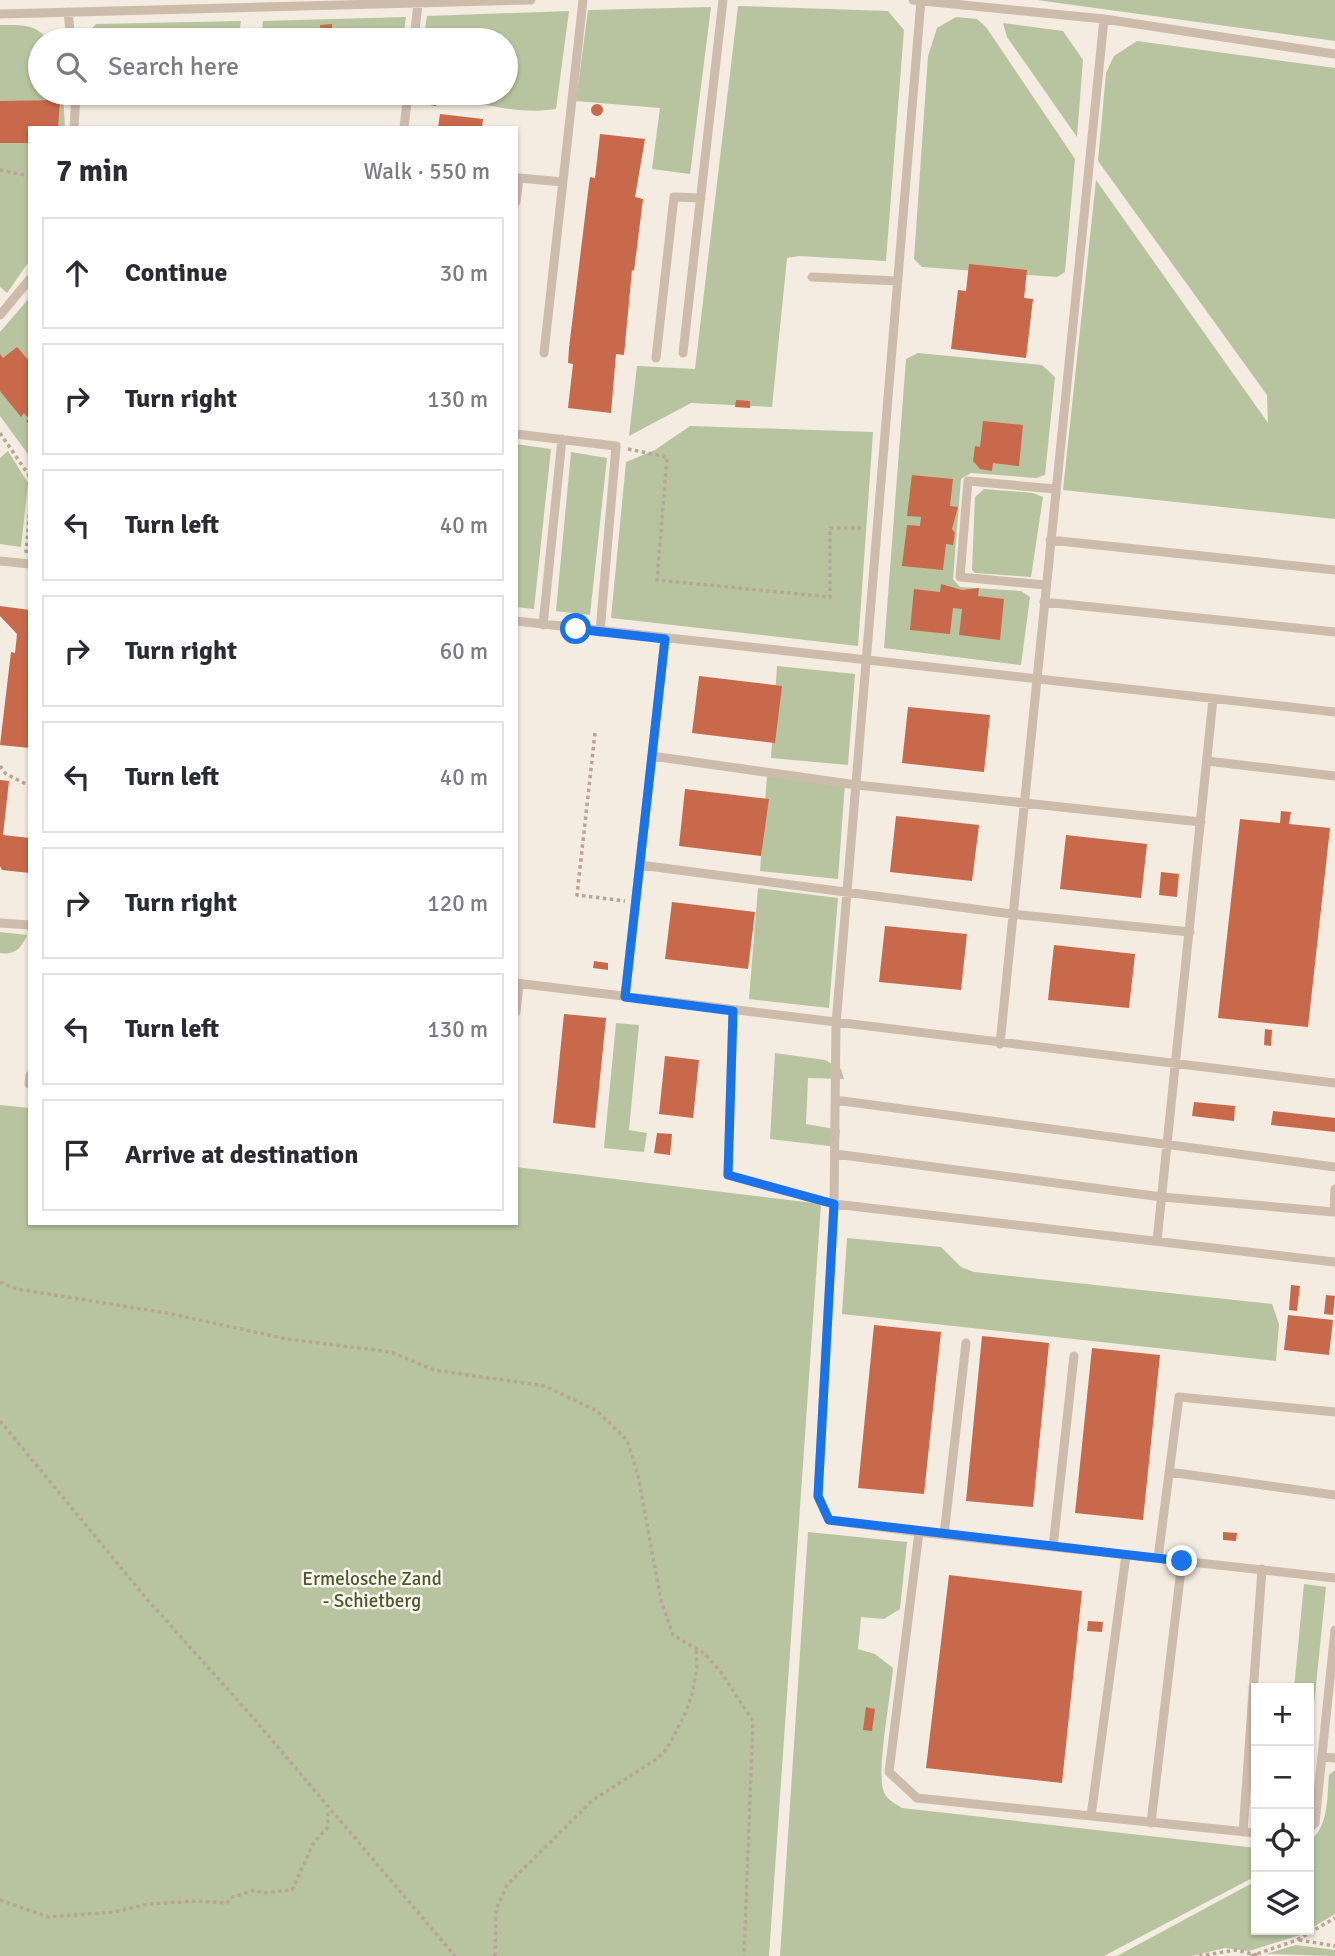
<!DOCTYPE html>
<html lang="en">
<head>
<meta charset="utf-8">
<style>
	body { margin:0; font-family:Signika,sans-serif; background:#f7f7f7; color:#2b2b33 }
	.controls { position:absolute; right:21px; bottom:21px; display:grid; overflow:hidden; border-radius:0px; box-shadow:0 2px 5px #0004 }
	.controls button { width:63px; height:63px; display:grid; place-items:center; padding:0; border:0; border-bottom:2px solid #e1e1e2; background:#fff; color:#2b2b33; font:35px sans-serif }
	.stop { position:absolute; width:21px; height:21px; margin:-16px; border:5px solid #1a73e8; border-radius:50%; background:#fff }
	.stop.end { background:#1a73e8; border-color:#fff; box-shadow:0 2px 7px #0008 }
	.list { margin:0; padding:0; list-style:none }
	h2 { display:flex; justify-content:space-between; align-items:center; height:91px; margin:0; padding:0 28px; font-size:30px }
	h2 small { font-size:23px; font-weight:400; color:#7c7c81 }
	.list li { display:grid; grid-template-columns:46px 1fr auto; gap:21px; align-items:center; box-sizing:border-box; height:112px; margin:0 14px 14px; padding:0 14px; border:2px solid #e1e1e2; border-radius:0px }
	.list b { display:block; font-size:26px; white-space:nowrap }
	.list em { font-size:23px; font-style:normal; color:#7c7c81 }
	.icon { flex:none; width:38px; height:38px; fill:none; stroke:currentColor; stroke-width:2; stroke-linecap:round; stroke-linejoin:round }
	.map { position:relative; flex:none; width:1335px; height:1956px; overflow:hidden }
	.search { position:absolute; background:#fff; box-shadow:0 2px 5px #0004; left:28px; top:28px; width:490px; height:77px; display:flex; align-items:center; gap:18px; box-sizing:border-box; padding:0 24px; border-radius:38px; color:#7c7c81; font-size:26px }
	.panel { position:absolute; background:#fff; box-shadow:0 2px 5px #0004; left:28px; top:126px; width:490px; height:1099px; border-radius:0px }
	.map>svg:first-child { display:block }
	.green { fill:#b8c4a0 }
	.building { fill:#c8694b }
	.lines { fill:none; stroke-linecap:round; stroke-linejoin:round }
	.path { stroke:#b9a596; stroke-width:3.5; stroke-dasharray:3.5 3.5; stroke-linecap:butt }
	.service { stroke:#cdbbac; stroke-width:9 }
	.route { stroke:#1a73e8; stroke-width:9 }
	.labels { text-anchor:middle; stroke-width:5; stroke-linejoin:round; paint-order:stroke }
	.park-label { font-size:19px; fill:#4a5a2e; stroke:#fbf5ee }
</style>
</head>
<body>
<div class="map">
<svg width="1335" height="1956" viewBox="0 0 1335 1956">
	<rect width="100%" height="100%" fill="#f4ebe1"/>
	<path class="green" d="M1037,0h298v41z
		M738,6l150,5 16,19 -18,231 -87,-5 -12,2 -15,149 -81,-4 -62,33 8,-70 58,3z
		M711,7l-21,167 -38,-5 8,-61 -84,-7 12,-91z
		M569,11l-13,98c-40,6 -60,-5 -98,-7 -16,-1 -27,0 -43,-5l1,-4h90v-53h-83l4,-24z
		M406,17l-3,23h-142l2,-19z
		M956,17l21,2 9,8 89,132 -10,113 -8,5 -135,-10 -8,-8 14,-203 9,-28z
		M241,21l-3,19h-157l15,-16z
		M1003,23l60,8 20,29 -6,77 -70,-100z
		M0,25c21,0 34,-2 49,15h-9v53h23l2,34 -35,1v132l-23,33 -7,-6z
		M1137,41l198,27v451l-272,-29 33,-310 172,243 -1,-28 -169,-234 8,-88 8,-17z
		M320,93h77l-2,9z
		M30,297v160l-30,-41v-84z
		M918,353l124,12 13,12 -10,98 -9,3 -65,-5 -10,6 -8,100 7,8 61,4 9,6 -9,68 -137,-17 22,-289z
		M690,426l183,6 -15,214 -247,-28 15,-156 29,-12z
		M516,444l35,5 -17,160 -18,-2z
		M8,451l20,32 -7,64 -21,-3v-86z
		M571,452l36,6 -17,157 -34,-4z
		M984,489l49,4 10,4 -12,80 -56,-4 -3,-3 3,-73z
		M777,666l78,8 -7,91 -77,-7z
		M767,775l78,8 -7,96 -78,-8z
		M758,888l80,10 -9,110 -80,-9z
		M0,932l27,3c-6,14 -12,20 -27,18z
		M616,1023l23,2 -10,105 18,3 -3,19 -40,-4z
		M775,1053l50,7 16,9 3,10 -36,-1 -2,46 34,6 -2,17 -68,-8z
		M0,1105l30,3v115h486v-56l305,37 -52,752h-769z
		M847,1238l94,9 20,20 13,5 298,32 7,20 -3,37 -434,-47z
		M808,1532l99,10 -7,67 -16,10 -23,-2 -3,32 17,5 18,14c-2,26 -16,101 -10,121 2,10 10,13 19,19l354,40v28l-152,80h-324z
		M1304,1584l22,3 -17,167v-66h-15z
		M1335,1770v144l-35,21 -51,16 -24,-3 -33,8h-75l139,-75v49h53v-88c20,-16 18,-43 20,-67z
		M1296,1945l39,5v6l-69,-2z"/>
	<path class="building" d="M332,24v8h-12v-7z
		M425,95l12,2 -1,9 -12,-2z
		M60,100l-2,28h-28l-2,15h-28v-42z
		M591 110a6 6 0 1 1 12 0a6 6 0 1 1-12 0Z
		M440,114l43,5 -1,9h-44z
		M600,134l45,5 -10,58 8,2 -9,72 -2,-1 -8,85 -8,-1 -5,59 -43,-5 5,-44 -5,-1 1,-15 19,-156 2,-15 5,1z
		M969,264l58,6 -3,28 9,1 -7,59 -75,-9 7,-59 8,1z
		M17,347l13,15v63l-4,-4 3,-2 -5,-6 -3,4 -21,-26v-37l3,4z
		M736,400l14,1v7l-15,-1z
		M983,421l40,4 -4,41 -26,-3 -1,8 -12,-2 -7,-8 2,-15 5,1z
		M912,475l41,4 -3,27 8,1 -6,22 3,4 -2,12 -7,-1 -3,26 -41,-4 5,-41 13,1 1,-9 -14,-1z
		M941,584l21,6 17,-2 -1,8 26,3 -4,41 -41,-5 3,-26 -9,-1 -3,26 -40,-4 4,-41 26,3z
		M0,606l30,4v138l-30,-3 11,-93 4,1 2,-19 -17,-18z
		M699,676l83,10 -7,57 -83,-10z
		M908,707l82,8 -6,57 -82,-9z
		M0,780l9,1 -6,54 27,3v35l-28,-3 -2,-4z
		M685,789l84,10 -8,57 -82,-10z
		M1281,811l10,1 -2,12 41,4 -22,199 -90,-9 22,-199 40,4z
		M896,816l83,9 -7,56 -82,-9z
		M1066,835l81,9 -6,54 -81,-9z
		M1161,872l18,2 -2,23 -18,-2z
		M672,902l83,10 -7,57 -83,-10z
		M885,926l82,8 -6,56 -82,-8z
		M1054,945l81,9 -6,54 -81,-8z
		M594,961l14,2v7l-15,-2z
		M564,1014l42,4 -11,110 -42,-5z
		M1265,1029l7,1 -1,16 -7,-1z
		M665,1056l34,4 -6,58 -34,-4z
		M1194,1102l41,4 -1,15 -42,-5z
		M1273,1111l62,7v14l-64,-7z
		M657,1133l15,1 -2,21 -16,-2z
		M1291,1285l9,1 -3,25 -8,-1z
		M1326,1295l9,1 -2,19 -9,-1z
		M1288,1315l45,5 -4,35 -45,-5z
		M874,1325l67,7 -17,162 -66,-6z
		M982,1336l67,7 -16,164 -67,-6z
		M1092,1348l68,7 -17,165 -68,-7z
		M1223,1532l14,1 -1,8 -13,-1z
		M949,1575l133,16 -20,192 -136,-15z
		M1088,1621l15,1 -1,10 -15,-1z
		M866,1707l9,2 -3,22 -9,-1z"/>
	<g class="lines">
		<path class="path" d="M0,170l30,6
			M0,433l30,44
			M628,449l39,8 -10,123 173,17v-69h34
			M26,553l4,-47
			M595,733l-18,162 48,6
			M0,766l6,8 24,12
			M0,1282l17,7 150,24 120,26 104,13 43,18 111,16 52,25 30,29 11,35 23,126 12,34 32,19 16,18 32,49 -9,235
			M0,1421l146,177 102,114 207,244
			M0,1900l48,17 66,-5 34,-8 48,-3 31,2 3,-5 25,-8 7,3 30,-3 22,-48 14,-15v-16
			M1299,1940l36,6
			M495,1956l1,-47 11,-24 86,-85 65,-42 10,-11 17,-33 7,-20 5,-26 -1,-20
			M1199,1956l37,-6 25,6
			M1251,1956l46,-16 38,-22"/>
		<path class="service" d="M913,0l191,19 231,35
			M921,0l-85,1024 -2,180 501,58
			M68,12l3,28
			M0,14l531,-14
			M414,40l4,-37
			M74,128l2,-35
			M404,128l4,-35
			M516,202l3,-24 44,4
			M812,277l86,4
			M0,315l30,-36
			M544,353l39,-353
			M683,353l40,-353
			M656,358l18,-161 27,1
			M516,434l100,12 -16,186
			M1050,540l285,30
			M0,561l30,3
			M1045,585l-85,-8 8,-96 87,8
			M1044,602l291,30
			M516,621l819,91
			M543,625l19,-186
			M652,756l205,29 344,37
			M1207,761l128,15
			M640,865l372,49 178,18
			M0,923l30,2
			M516,983l819,100
			M625,997l40,-358
			M733,1011l-5,164 106,29 -16,292 11,24 90,12 -30,240 28,26 339,35
			M516,1012l3,-28
			M1000,1044l104,-1025
			M29,1084l1,-9
			M835,1100l500,67
			M835,1154l327,43 172,15 1,-23
			M1157,1241l56,-542
			M1169,1472l166,23
			M919,1532l416,46
			M944,1535l22,-192
			M1053,1547l21,-191
			M1158,1558l21,-161 156,15
			M1322,1757l13,1
			M1091,1816l35,-261
			M1151,1823l31,-262
			M1309,1828l6,-5 20,-193
			M1243,1832l19,-263"/>
	</g>
	<g class="lines">
		<path class="route" d="M576,629l89,10 -40,358 108,14 -5,164 106,29 -16,292 11,24 353,41"/>
	</g>
	<g class="labels">
		<g class="park-label">
			<text x="372" y="1585">Ermelosche Zand<tspan x="372" dy="22">- Schietberg</tspan></text>
		</g>
	</g>
</svg>
<div class="controls">
<button>+</button>
<button>−</button>
<button><svg class="icon" aria-label="locate" viewBox="0 0 24 24"><circle cx="12" cy="12" r="6"/><path d="M12 2v4M12 18v4M2 12h4M18 12h4"/></svg></button>
<button><svg class="icon" aria-label="layers" viewBox="0 0 24 24"><path d="M12 4l9 5-9 5-9-5zM3 14l9 5 9-5"/></svg></button>
</div>
<div class="stop" style="left:576px;top:629px"></div>
<div class="stop end" style="left:1182px;top:1561px"></div>
<div class="search"><svg class="icon" aria-label="search" viewBox="0 0 24 24"><circle cx="10" cy="10" r="6"/><path d="M15 15l6 6"/></svg>Search here</div>
<section class="panel">
<h2>7 min<small>Walk · 550 m</small></h2>
<ul class="list">
<li><svg class="icon" aria-label="ahead" viewBox="0 0 24 24"><path d="M12 20V5M6 11l6-6 6 6"/></svg><div><b>Continue</b></div><em>30 m</em></li>
<li><svg class="icon" aria-label="right" viewBox="0 0 24 24"><path d="M7 20v-9h11M14 6l5 5-5 5"/></svg><div><b>Turn right</b></div><em>130 m</em></li>
<li><svg class="icon" aria-label="left" viewBox="0 0 24 24"><path d="M17 20v-9H6M10 6l-5 5 5 5"/></svg><div><b>Turn left</b></div><em>40 m</em></li>
<li><svg class="icon" aria-label="right" viewBox="0 0 24 24"><path d="M7 20v-9h11M14 6l5 5-5 5"/></svg><div><b>Turn right</b></div><em>60 m</em></li>
<li><svg class="icon" aria-label="left" viewBox="0 0 24 24"><path d="M17 20v-9H6M10 6l-5 5 5 5"/></svg><div><b>Turn left</b></div><em>40 m</em></li>
<li><svg class="icon" aria-label="right" viewBox="0 0 24 24"><path d="M7 20v-9h11M14 6l5 5-5 5"/></svg><div><b>Turn right</b></div><em>120 m</em></li>
<li><svg class="icon" aria-label="left" viewBox="0 0 24 24"><path d="M17 20v-9H6M10 6l-5 5 5 5"/></svg><div><b>Turn left</b></div><em>130 m</em></li>
<li><svg class="icon" aria-label="arrive" viewBox="0 0 24 24"><path d="M6 21V4h12l-3 4 3 4H6"/></svg><div><b>Arrive at destination</b></div></li>
</ul>
</section>
</div>
</body>
</html>
